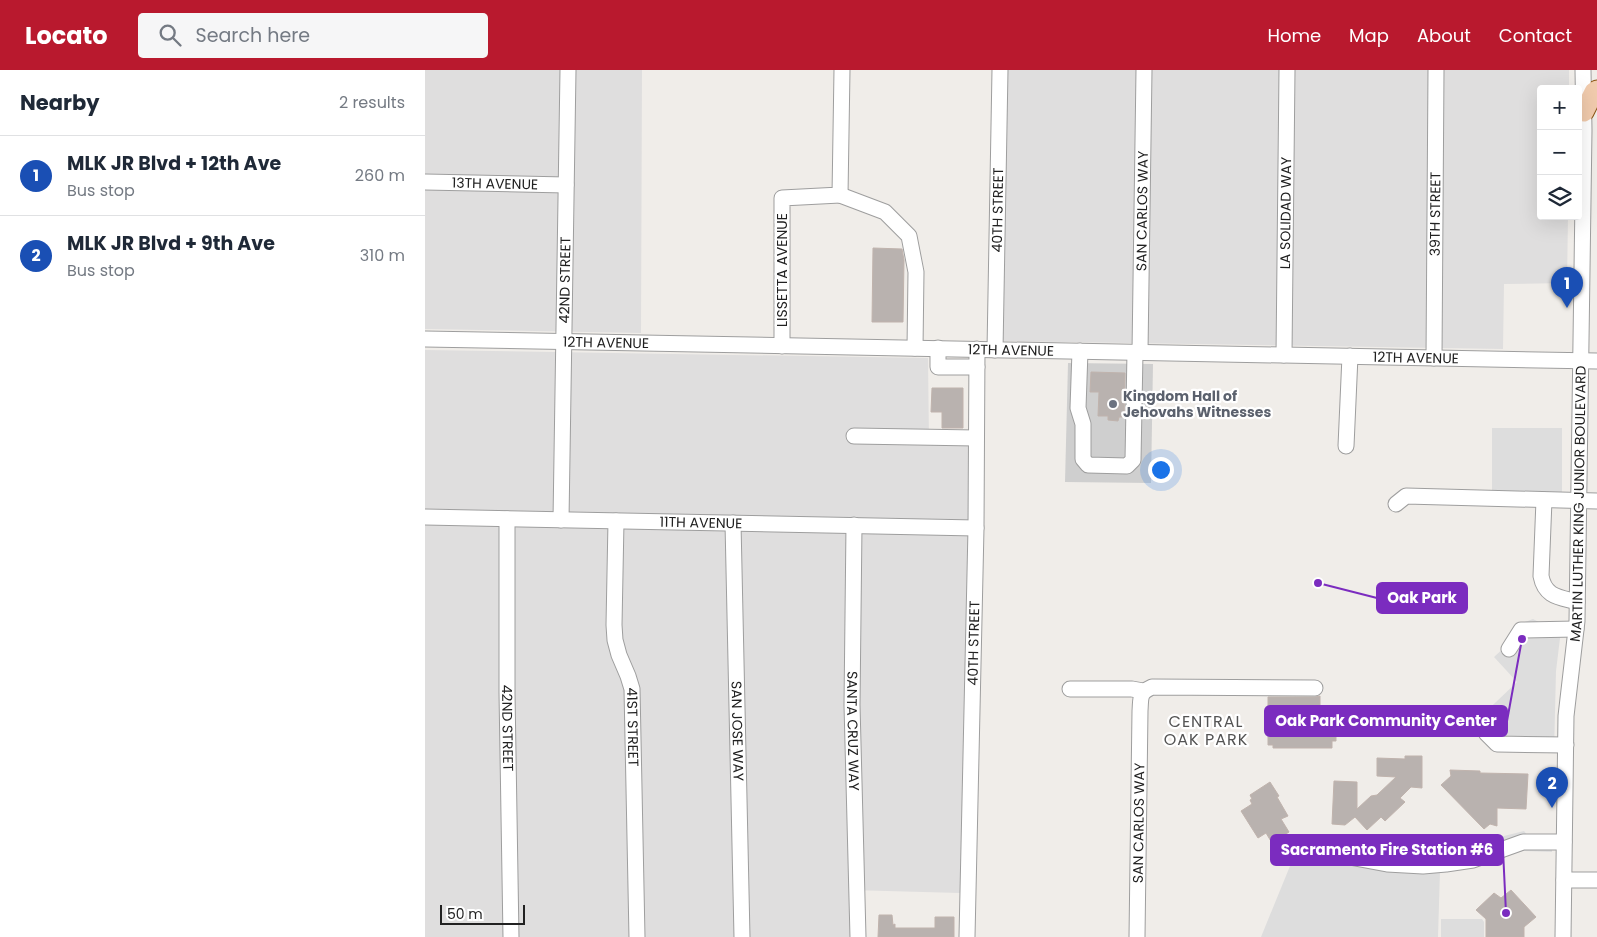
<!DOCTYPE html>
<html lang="en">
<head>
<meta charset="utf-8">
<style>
	body { margin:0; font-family:Poppins,sans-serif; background:#f6f6f7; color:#1f2937 }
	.controls { position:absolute; right:15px; top:15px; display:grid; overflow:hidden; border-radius:5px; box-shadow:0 5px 20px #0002 }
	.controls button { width:45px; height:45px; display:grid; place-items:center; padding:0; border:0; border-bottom:1px solid #e0e1e3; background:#fff; color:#1f2937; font:25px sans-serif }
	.scale { position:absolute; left:15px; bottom:12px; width:85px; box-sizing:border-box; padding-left:5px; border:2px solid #212121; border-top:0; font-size:14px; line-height:18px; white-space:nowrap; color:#212121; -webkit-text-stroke:4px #fff; paint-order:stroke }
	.you { position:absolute; left:735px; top:399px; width:18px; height:18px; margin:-12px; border:4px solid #fff; border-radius:50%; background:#1a73e8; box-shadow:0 0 0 8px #1a73e833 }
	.badge { display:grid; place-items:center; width:32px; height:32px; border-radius:50%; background:#b9192e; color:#fff; font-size:16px; font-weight:700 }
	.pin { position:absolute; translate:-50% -41px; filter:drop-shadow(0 1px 2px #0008) }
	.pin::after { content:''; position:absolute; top:26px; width:18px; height:15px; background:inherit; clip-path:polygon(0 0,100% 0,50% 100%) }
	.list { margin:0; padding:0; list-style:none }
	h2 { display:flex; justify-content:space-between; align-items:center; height:65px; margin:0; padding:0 20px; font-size:21px }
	h2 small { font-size:16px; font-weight:400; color:#747a83 }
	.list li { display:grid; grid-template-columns:32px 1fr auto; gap:15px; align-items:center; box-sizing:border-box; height:80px; padding:0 20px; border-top:1px solid #e0e1e3 }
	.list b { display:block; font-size:19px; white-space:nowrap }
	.list p { margin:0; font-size:16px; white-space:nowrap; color:#747a83 }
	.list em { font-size:16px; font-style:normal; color:#747a83 }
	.icon { flex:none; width:28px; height:28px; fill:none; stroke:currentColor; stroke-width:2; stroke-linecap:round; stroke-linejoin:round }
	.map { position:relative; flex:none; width:1172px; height:867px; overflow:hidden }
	header { display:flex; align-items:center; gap:30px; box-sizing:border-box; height:70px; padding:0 25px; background:#b9192e; color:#fff }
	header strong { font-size:24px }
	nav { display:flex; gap:28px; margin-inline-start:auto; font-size:18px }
	.search { width:350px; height:45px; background:#f6f6f7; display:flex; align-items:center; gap:12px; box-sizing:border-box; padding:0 18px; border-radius:5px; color:#747a83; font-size:19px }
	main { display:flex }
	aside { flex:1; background:#fff }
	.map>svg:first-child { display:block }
	.residential { fill:#dfdede }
	.religious { fill:#cfcfcf }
	.parking { fill:#ddd }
	.building { fill:#b9b2af; stroke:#c0b3ad }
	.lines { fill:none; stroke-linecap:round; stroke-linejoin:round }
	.minor-casing { stroke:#9e9e9e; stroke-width:17 }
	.major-casing { stroke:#8b5413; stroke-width:21 }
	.minor { stroke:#fff; stroke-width:15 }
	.major { stroke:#f1cbad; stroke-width:19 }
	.worship-dot { fill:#6b7280; stroke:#fff; stroke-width:2 }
	.labels { text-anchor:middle; stroke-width:4.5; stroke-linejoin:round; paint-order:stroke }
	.street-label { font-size:14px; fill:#212121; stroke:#fff }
	.worship-label { font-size:14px; font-weight:bold; fill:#5b616d; stroke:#fff; text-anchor:start }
	.quarter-label { font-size:16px; letter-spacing:1px; fill:#545454; stroke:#fff }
	.leader { fill:none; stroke:#7b2cbf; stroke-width:2 }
	.callout-dot { fill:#7b2cbf; stroke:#fff; stroke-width:2 }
	.callout { fill:#7b2cbf; stroke:#7b2cbf; stroke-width:2 }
	.callout-label { font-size:15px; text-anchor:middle; font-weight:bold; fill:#fff }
</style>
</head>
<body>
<header>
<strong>Locato</strong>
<div class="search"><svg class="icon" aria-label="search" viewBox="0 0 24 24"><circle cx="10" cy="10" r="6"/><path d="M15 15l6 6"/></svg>Search here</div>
<nav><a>Home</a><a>Map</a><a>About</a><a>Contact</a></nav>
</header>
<main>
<aside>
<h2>Nearby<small>2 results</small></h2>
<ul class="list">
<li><span class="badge" style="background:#1a4fb4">1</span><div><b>MLK JR Blvd + 12th Ave</b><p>Bus stop</p></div><em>260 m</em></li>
<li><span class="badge" style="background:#1a4fb4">2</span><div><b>MLK JR Blvd + 9th Ave</b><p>Bus stop</p></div><em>310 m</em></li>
</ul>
</aside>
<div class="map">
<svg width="1172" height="867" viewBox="0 0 1172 867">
	<rect width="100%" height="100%" fill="#f0ede9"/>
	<path class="residential" d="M0,0h217l-1,263 -216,-4z
		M580,0h564v19h-28v127h27l-1,67 -63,1 -1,65 -501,-8z
		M0,280l503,8 1,84 41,1 -10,450 -110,-3v47h-425z"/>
	<path class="religious" d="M643,293l85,1 -2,119 -86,-1z"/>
	<path class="parking" d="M1067,358h70v64h-70z
		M1108,549l6,3h23l-6,49 -2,82 -58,-2 -16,-16 2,-7 -7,-6 42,-40 -23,-25 13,-12 -1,-4 19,-19z
		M1099,761l4,5 24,1v15l-29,-1 -46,15 -37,5 -2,66h-177l38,-93h12l75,12 43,2 35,-5 32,-10 4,-6z
		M1016,849h41l2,3v15h-43z"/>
	<path class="building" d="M448,178l29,1 2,11 -1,62h-31z
		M666,302l34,1 -1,44h-5l-1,4 -10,-1v-4h-10l1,-24h-9z
		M507,318h31v40h-21v-16h-11z
		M895,626v27h16v18h-4v7h-59v-3h-5v-48h47z
		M980,686h17v32l-11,-1 -11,11 5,4 -20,19 -4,-4 -14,13 -12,-13 -10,8 -13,-1 2,-43 23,1v27l14,-13 6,-1 19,-18 -19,-1v-18l28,1z
		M1025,700l30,1v2l48,1 -2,35 -29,-1v18l-7,-2 -6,5 -43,-44 10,-9z
		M845,712l9,14 -2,1 11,19 -7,3 8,13 -17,11 -6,-10 -8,5 -17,-27 11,-7 -2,-4 2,-1 -2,-4z
		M1086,820l25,27 -12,10v10h-38v-18l-10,-9 18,-17 7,5z
		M454,845h13l1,10 2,-1v4h40v-11h19v20h-76z"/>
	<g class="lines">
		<g class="minor-casing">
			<g id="minor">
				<path id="s1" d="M0,112l141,3"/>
				<path d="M415,125l45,17 24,24 7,36 -1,76"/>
				<path id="s2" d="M0,269l1172,22"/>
				<path d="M357,276v-148l58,-3 2,-125"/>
				<path d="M513,278v19h39"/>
				<path id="s3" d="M570,280l5,-280"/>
				<path d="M655,281l-2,57 5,16v35l5,6 39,1 6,-6 2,-108"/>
				<path id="s4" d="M715,282l4,-282"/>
				<path id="s5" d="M859,285l3,-285"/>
				<path id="s6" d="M1009,288l2,-288"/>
				<path d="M429,366l122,2"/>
				<path d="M921,376l4,-90"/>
				<path d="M1119,430l-3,76c4,21 18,21 36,26"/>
				<path d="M971,434l10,-8 191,5"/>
				<path id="s7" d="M0,447l551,11"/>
				<path id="s8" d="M82,449v174l4,244"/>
				<path id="s9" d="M136,450l7,-450"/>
				<path id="s10" d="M191,451l-2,104 1,15 4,15 9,21 4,13 5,248"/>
				<path id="s11" d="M308,453l9,414"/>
				<path id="s12" d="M429,455l-2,180 6,232"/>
				<path d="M1084,579l12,-19 55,-1"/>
				<path d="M645,619h62l11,2"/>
				<path d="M1061,663l11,11 69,1"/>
				<path d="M887,780l75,14 36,2 23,-2 27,-4 50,-18h41"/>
				<path d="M1139,810h33"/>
				<path id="s13" d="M542,867l9,-409 1,-179"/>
				<path id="s14" d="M712,867l3,-226c1,-14 -1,-18 12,-24l163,1"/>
				<path id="s15" d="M1138,867l3,-221 11,-95 7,-491 -1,-60"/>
			</g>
		</g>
		<g class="major-casing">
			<path id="major" d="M1159,42l10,-20 3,-2"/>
		</g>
		<use href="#minor" class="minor"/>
		<use href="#major" class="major"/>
	</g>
	<circle class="worship-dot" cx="688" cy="334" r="5"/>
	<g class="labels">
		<g class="street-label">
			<text dy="5" stroke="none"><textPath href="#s1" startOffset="70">13TH AVENUE</textPath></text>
			<text dy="5" stroke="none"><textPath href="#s3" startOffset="140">40TH STREET</textPath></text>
			<text dy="5" stroke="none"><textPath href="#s4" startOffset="141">SAN CARLOS WAY</textPath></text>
			<text dy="5" stroke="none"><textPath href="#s5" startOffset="142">LA SOLIDAD WAY</textPath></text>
			<text dy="5" stroke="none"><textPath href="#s6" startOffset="144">39TH STREET</textPath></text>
			<text transform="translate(357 200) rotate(-90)" y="5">LISSETTA AVENUE</text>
			<text dy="5" stroke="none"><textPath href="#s9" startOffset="240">42ND STREET</textPath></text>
			<text dy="5" stroke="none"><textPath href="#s2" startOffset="181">12TH AVENUE</textPath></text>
			<text dy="5" stroke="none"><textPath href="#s2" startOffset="586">12TH AVENUE</textPath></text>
			<text dy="5" stroke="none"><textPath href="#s2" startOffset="991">12TH AVENUE</textPath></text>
			<text dy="5" stroke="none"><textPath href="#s15" startOffset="434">MARTIN LUTHER KING JUNIOR BOULEVARD</textPath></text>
			<text dy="5" stroke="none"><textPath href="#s7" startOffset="276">11TH AVENUE</textPath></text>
			<text dy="5" stroke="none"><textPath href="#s13" startOffset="294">40TH STREET</textPath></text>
			<text dy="5" stroke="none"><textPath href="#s10" startOffset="209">41ST STREET</textPath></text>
			<text dy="5" stroke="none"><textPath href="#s8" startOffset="209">42ND STREET</textPath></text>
			<text dy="5" stroke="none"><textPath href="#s11" startOffset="208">SAN JOSE WAY</textPath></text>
			<text dy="5" stroke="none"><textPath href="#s12" startOffset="206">SANTA CRUZ WAY</textPath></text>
			<text dy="5" stroke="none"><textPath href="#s14" startOffset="114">SAN CARLOS WAY</textPath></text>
		</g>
		<g class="worship-label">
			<text x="698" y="331">Kingdom Hall of<tspan x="698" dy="16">Jehovahs Witnesses</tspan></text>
		</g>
		<g class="quarter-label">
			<text x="781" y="657">CENTRAL<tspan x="781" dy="18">OAK PARK</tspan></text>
		</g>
	</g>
	<path class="leader" d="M893 513L952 528M1097 569L1082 651M1081 843L1078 780"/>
	<g class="callout-dot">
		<circle cx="893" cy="513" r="5"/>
		<circle cx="1097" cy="569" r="5"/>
		<circle cx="1081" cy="843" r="5"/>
	</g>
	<g class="callout">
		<rect x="952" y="513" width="90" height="30" rx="5"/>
		<rect x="840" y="636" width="242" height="30" rx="5"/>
		<rect x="846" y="765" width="232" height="30" rx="5"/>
	</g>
	<g class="callout-label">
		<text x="997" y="533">Oak Park</text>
		<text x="961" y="656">Oak Park Community Center</text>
		<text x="962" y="785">Sacramento Fire Station #6</text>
	</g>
</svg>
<div class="controls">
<button>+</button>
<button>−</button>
<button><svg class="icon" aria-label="layers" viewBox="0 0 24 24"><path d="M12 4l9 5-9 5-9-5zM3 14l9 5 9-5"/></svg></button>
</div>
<div class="scale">50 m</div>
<div class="you"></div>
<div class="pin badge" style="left:1142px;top:238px;background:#1a4fb4">1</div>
<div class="pin badge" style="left:1127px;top:738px;background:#1a4fb4">2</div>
</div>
</main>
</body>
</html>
